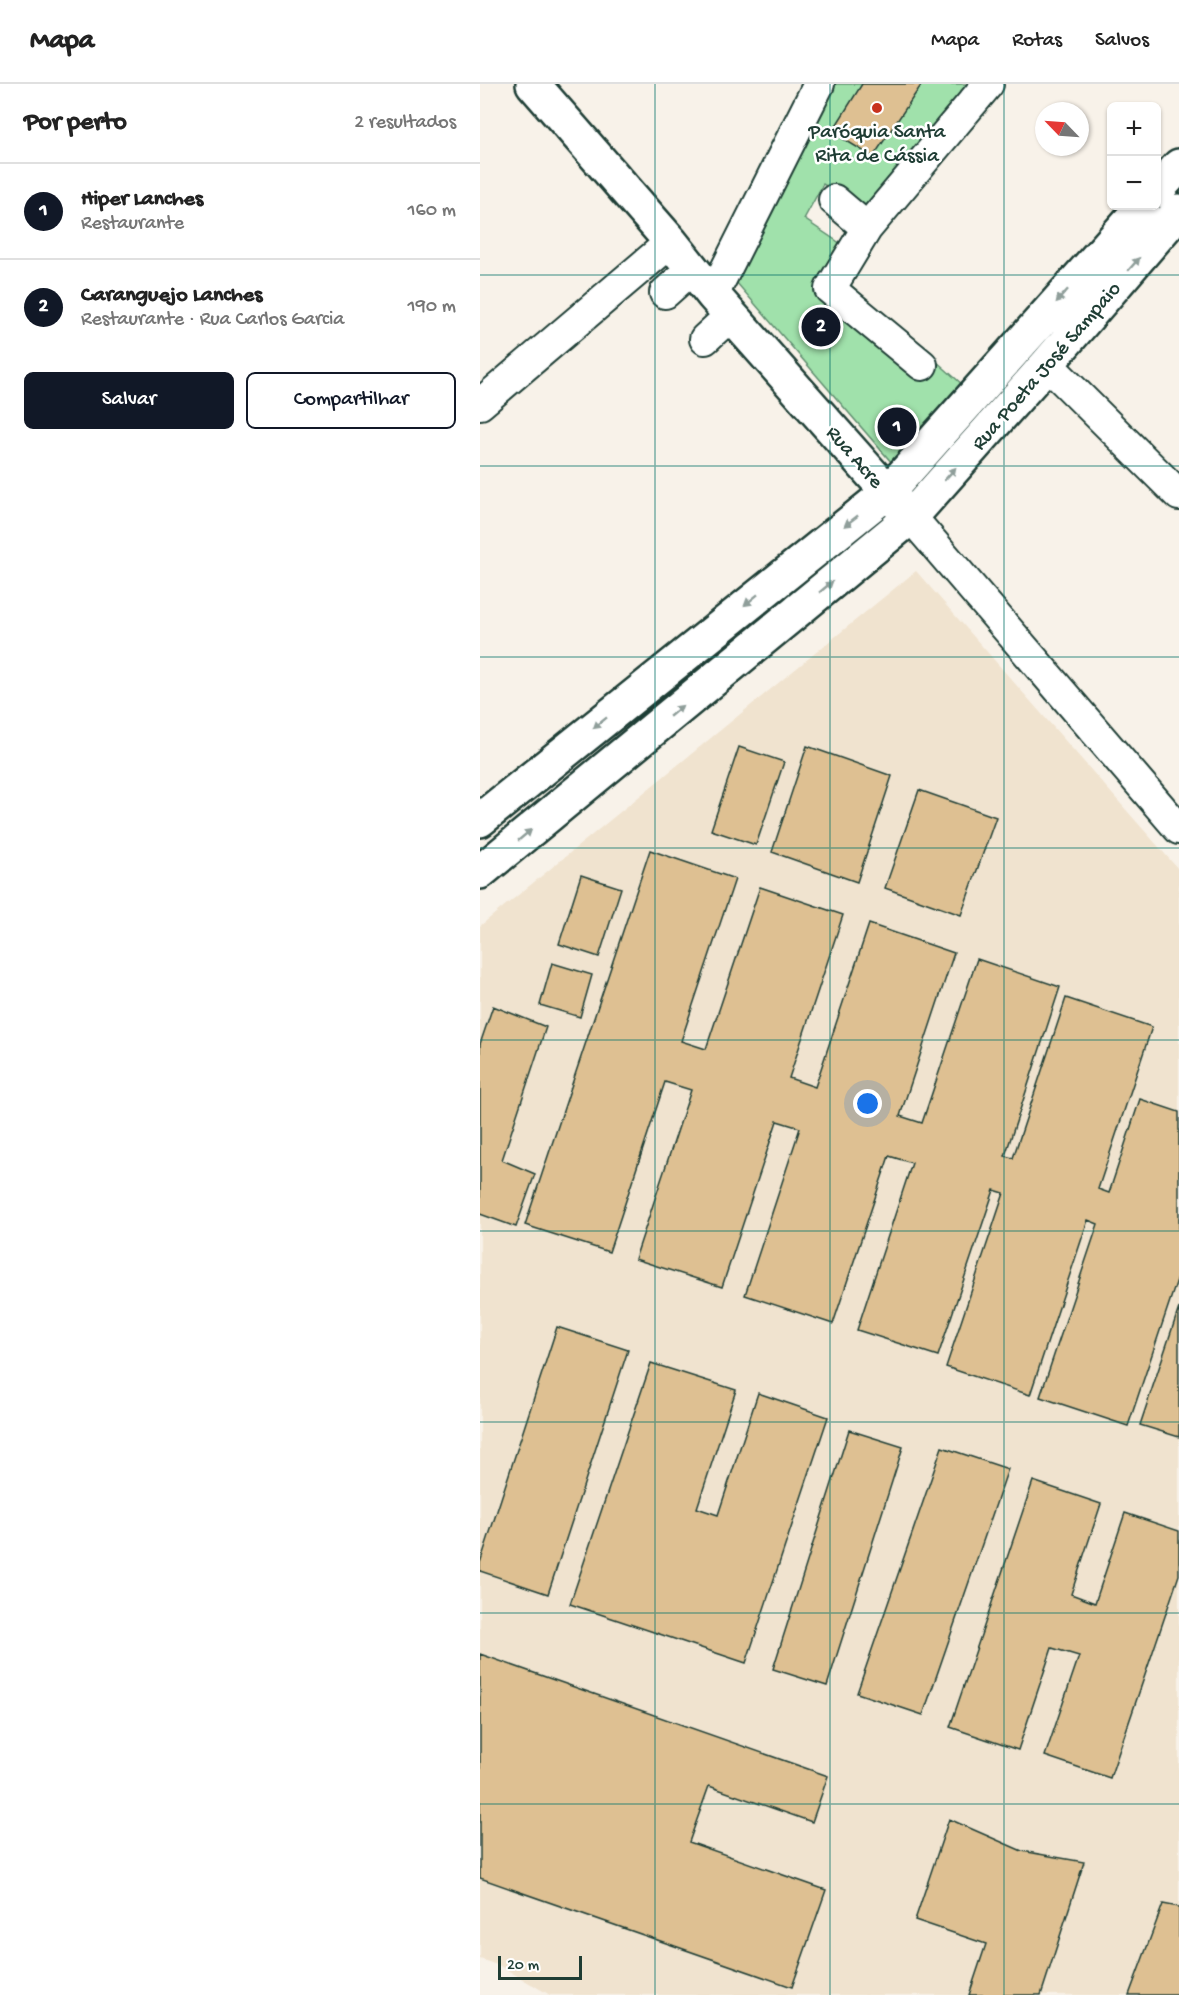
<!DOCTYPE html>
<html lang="pt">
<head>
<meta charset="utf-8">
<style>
	body { margin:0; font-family:"Gochi Hand",sans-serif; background:#f2f2f2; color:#222 }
	.controls { position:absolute; right:18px; top:18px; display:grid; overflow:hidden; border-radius:9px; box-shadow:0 2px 4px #0004 }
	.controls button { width:54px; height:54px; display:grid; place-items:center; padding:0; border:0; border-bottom:2px solid #e0e0e0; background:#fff; color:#222; font:30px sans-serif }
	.compass { position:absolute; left:555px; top:18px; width:54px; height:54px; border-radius:50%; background:#fff; box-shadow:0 2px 4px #0004; rotate:295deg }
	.scale { position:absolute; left:18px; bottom:15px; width:84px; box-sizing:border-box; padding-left:6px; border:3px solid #1f3d34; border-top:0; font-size:16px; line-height:21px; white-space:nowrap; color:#1f3d34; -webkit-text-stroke:4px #fff; paint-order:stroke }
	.you { position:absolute; left:388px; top:1020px; width:21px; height:21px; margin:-15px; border:4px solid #fff; border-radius:50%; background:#1a73e8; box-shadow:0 0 0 9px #1a73e833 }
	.badge { display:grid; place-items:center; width:39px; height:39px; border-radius:50%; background:#111827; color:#fff; font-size:20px; font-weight:700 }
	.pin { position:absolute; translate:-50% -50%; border:3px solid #fff; box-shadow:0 2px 6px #0006 }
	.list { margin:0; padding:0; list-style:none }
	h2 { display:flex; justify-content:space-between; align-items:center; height:78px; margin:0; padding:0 24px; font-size:26px }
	h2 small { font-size:20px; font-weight:400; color:#767676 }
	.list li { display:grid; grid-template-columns:39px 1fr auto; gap:18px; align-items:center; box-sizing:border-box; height:96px; padding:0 24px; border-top:2px solid #e0e0e0 }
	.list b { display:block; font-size:22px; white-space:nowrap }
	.list p { margin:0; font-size:20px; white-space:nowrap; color:#767676 }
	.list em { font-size:20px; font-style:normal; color:#767676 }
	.actions { display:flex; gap:12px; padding:18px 24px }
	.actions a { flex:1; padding:14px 0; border:2px solid #111827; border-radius:9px; text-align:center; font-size:21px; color:#111827 }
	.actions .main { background:#111827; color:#fff }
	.map { position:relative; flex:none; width:699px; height:1911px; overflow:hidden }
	header { display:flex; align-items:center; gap:36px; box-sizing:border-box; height:84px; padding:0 30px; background:#fff; border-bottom:2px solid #e0e0e0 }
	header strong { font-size:28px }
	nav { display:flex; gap:33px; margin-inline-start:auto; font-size:21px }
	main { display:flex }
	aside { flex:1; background:#fff }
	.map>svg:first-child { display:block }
	.built { fill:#f0e3cf }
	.green { fill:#a0e1ab; stroke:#608f70; stroke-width:1.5 }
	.building { fill:#dec092; stroke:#1f3d34; stroke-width:1.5 }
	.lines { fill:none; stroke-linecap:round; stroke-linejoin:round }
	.minor-casing { stroke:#1f3d34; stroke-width:34 }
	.major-casing { stroke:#1f3d34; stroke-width:38 }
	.minor { stroke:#fff; stroke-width:30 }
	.major { stroke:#fff; stroke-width:33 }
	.oneway { fill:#8f9e9a }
	.grid { fill:none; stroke:#0f766e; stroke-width:1.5; stroke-opacity:0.55 }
	.poi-dot { fill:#c8321e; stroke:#fff; stroke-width:2 }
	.labels { text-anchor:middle; stroke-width:5; stroke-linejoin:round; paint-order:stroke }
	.poi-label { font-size:21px; fill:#1f3d34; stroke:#fff }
	.street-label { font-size:21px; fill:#1f3d34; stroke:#fff }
</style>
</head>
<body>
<header>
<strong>Mapa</strong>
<nav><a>Mapa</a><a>Rotas</a><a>Salvos</a></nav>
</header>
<main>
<aside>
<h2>Por perto<small>2 resultados</small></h2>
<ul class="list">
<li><span class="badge">1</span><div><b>Hiper Lanches</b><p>Restaurante</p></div><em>160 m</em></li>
<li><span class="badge">2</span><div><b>Caranguejo Lanches</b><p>Restaurante · Rua Carlos Garcia</p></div><em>190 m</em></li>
</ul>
<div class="actions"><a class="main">Salvar</a><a>Compartilhar</a></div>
</aside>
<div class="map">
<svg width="699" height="1911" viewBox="0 0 699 1911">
	<rect width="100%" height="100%" fill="#f8f2e9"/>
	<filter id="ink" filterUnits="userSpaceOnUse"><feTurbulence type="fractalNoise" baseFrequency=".0167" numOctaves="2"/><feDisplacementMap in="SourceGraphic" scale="12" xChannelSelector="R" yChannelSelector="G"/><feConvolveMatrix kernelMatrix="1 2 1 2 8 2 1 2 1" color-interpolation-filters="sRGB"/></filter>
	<g filter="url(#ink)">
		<path class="built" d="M436,487l263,299v1125h-629l-50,-29 -20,-7v-1033z"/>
		<path class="green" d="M356,0h143l-106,130 -50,-30 -19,35 55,37 -16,22 120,107 -70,79 -157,-182z"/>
		<path class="building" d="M382,0h60l-49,73 -41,-25z
			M327,662l85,30 -35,106 -85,-30z
			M259,663l45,15 -28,83 -45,-15z
			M439,706l77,27 -35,98 -76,-27z
			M170,766l85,29 -54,162 25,8 54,-162 83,28 -54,163 26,9 54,-163 85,29 -54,163 22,7 55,-164 83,28 -55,169 8,2 53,-160 86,29 -54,162 11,4 31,-94 39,13v162l-51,152 -88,-29 58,-173 -10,-4 -58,175 -84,-28 58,-174 -10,-3 -56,166 -81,-26 55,-167 -23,-7 -56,168 -88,-29 55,-167 -23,-7 -55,166 -87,-28 56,-169 -26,-8 -56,170 -84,-27z
			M101,791l40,13 -22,69 -40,-13z
			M72,879l40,12 -12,42 -40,-12z
			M13,922l53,21 -44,133 33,14 -19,53 -36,-13v-170z
			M699,1224v129l-39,-12z
			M77,1243l71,23 -80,244 -68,-23v-8z
			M171,1279l85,27 -39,118 21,7 40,-122 70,24 -82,246 -176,-59z
			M369,1346l54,17 -76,239 -54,-17z
			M462,1363l66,22 -85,246 -66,-22z
			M553,1397l68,23 -30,90 24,9 30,-90 54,18v44l-69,203 -65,-22 34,-100 -27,-8 -34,102 -68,-23z
			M0,1570l348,122 -16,46 -103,-36 -20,56 137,48 -34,97 -312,-109z
			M469,1735l73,32 62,11 -43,133h-72l17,-51 -71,-24z
			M683,1820l16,3v88h-50z"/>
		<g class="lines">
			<g class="minor-casing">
				<path id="minor" d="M354,116l33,28
					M185,209l28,-25
					M233,211l106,-211
					M225,255l26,-24
					M567,280l132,131
					M442,281l-92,-76 37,-61 121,-144
					M0,320l191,-162
					M431,433l268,312"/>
			</g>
			<g class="major-casing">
				<path id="major" d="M53,0l138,158 42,53 189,213
					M676,107l23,-25
					M0,736l408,-328 255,-286
					M0,788l431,-355 136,-153 132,-153"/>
			</g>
			<use href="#minor" class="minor"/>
			<use href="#major" class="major"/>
		</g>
		<defs><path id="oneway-solid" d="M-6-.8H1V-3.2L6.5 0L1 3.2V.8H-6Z" transform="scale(1.5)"/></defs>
		<g class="oneway">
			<use href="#oneway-solid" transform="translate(654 180) rotate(-49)"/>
			<use href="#oneway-solid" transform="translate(582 212) rotate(132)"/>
			<use href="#oneway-solid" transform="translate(470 390) rotate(-48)"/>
			<use href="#oneway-solid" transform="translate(371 437) rotate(142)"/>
			<use href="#oneway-solid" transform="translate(346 503) rotate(-40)"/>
			<use href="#oneway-solid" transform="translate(271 516) rotate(141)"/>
			<use href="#oneway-solid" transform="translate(196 627) rotate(-40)"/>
			<use href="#oneway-solid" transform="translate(120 639) rotate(141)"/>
			<use href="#oneway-solid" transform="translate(45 751) rotate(-40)"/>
		</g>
	</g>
	<path class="grid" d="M175,0v1911M350,0v1911M524,0v1911M0,191h699M0,382h699M0,573h699M0,764h699M0,956h699M0,1147h699M0,1338h699M0,1529h699M0,1720h699"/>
	<circle class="poi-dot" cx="397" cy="24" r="6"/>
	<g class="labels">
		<g class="poi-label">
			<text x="397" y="53">Paróquia Santa<tspan x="397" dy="24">Rita de Cássia</tspan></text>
		</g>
		<g class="street-label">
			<text transform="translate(565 281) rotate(-49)" y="7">Rua Poeta José Sampaio</text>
			<text transform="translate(376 372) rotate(49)" y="7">Rua Acre</text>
		</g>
	</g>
</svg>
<div class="controls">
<button>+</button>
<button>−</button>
</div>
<svg class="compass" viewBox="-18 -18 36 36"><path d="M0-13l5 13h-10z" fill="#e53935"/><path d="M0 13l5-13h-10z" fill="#767676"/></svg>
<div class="scale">20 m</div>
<div class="you"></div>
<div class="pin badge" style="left:417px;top:343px">1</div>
<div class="pin badge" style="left:341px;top:243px">2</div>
</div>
</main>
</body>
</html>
